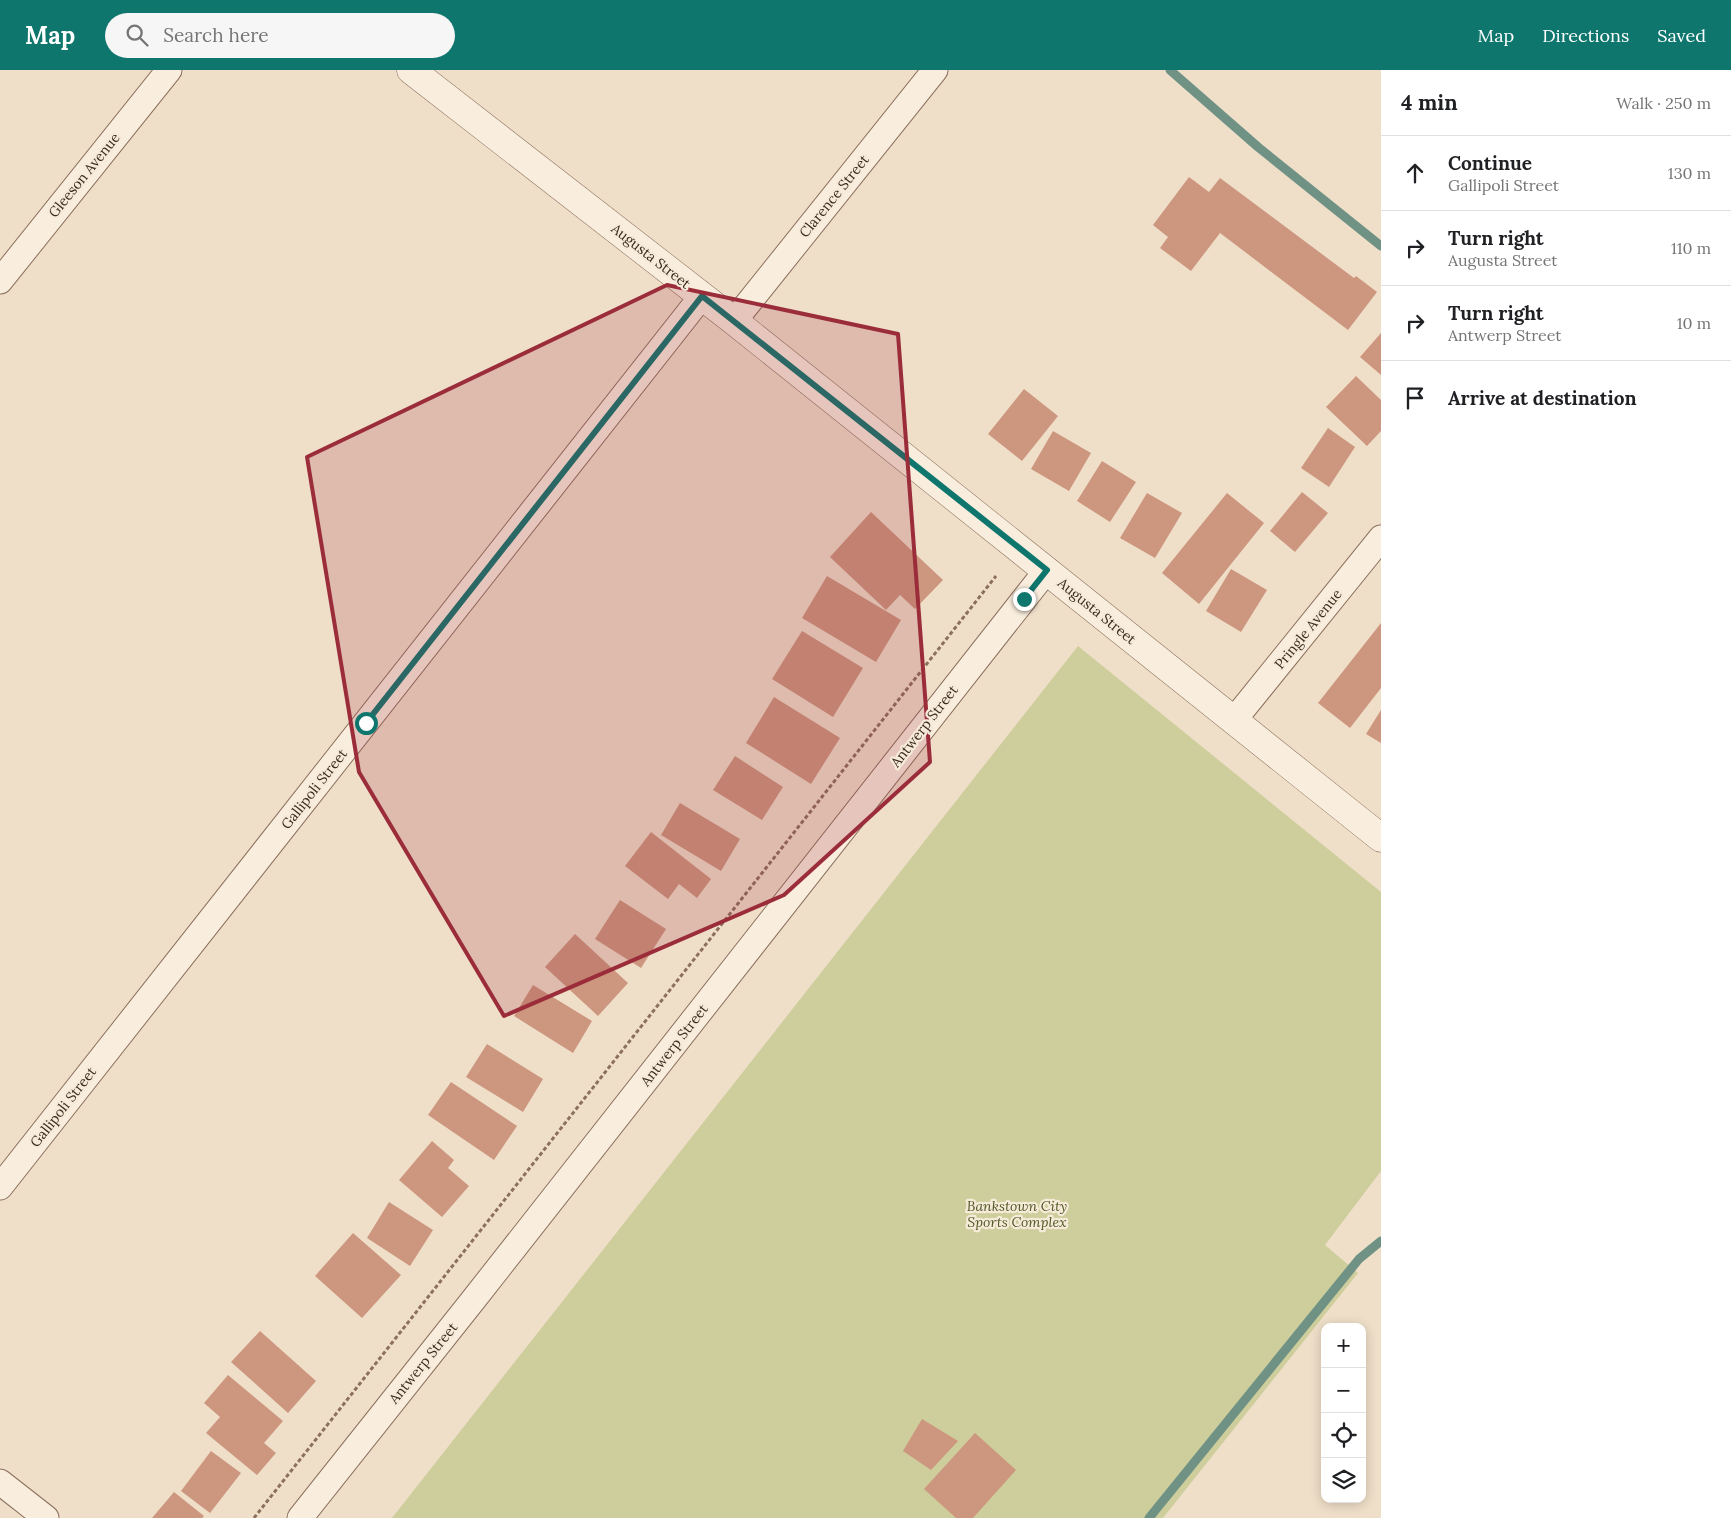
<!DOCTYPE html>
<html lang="en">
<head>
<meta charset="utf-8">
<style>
	body { margin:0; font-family:Lora,serif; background:#f6f6f6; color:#202124 }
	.controls { position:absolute; right:15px; bottom:15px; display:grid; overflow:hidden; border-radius:10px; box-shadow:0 2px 12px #0003 }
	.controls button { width:45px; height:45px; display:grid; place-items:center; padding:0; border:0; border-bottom:1px solid #e0e0e0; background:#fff; color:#202124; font:25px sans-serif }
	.stop { position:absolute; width:15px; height:15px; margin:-11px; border:4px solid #0f766e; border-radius:50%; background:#fff }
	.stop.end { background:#0f766e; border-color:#fff; box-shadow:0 1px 5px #0008 }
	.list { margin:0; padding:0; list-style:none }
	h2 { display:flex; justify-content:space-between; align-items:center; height:65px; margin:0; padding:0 20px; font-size:21px }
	h2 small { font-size:16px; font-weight:400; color:#757577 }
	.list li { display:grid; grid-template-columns:32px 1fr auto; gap:15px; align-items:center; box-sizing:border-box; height:75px; padding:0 20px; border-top:1px solid #e0e0e0 }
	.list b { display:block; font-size:19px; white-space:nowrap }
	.list p { margin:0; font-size:16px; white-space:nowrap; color:#757577 }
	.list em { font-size:16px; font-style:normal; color:#757577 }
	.icon { flex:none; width:28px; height:28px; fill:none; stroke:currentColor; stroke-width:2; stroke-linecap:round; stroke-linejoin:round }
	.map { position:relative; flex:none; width:1381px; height:1448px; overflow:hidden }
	header { display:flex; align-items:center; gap:30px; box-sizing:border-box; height:70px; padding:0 25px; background:#0f766e; color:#fff }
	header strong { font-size:24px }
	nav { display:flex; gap:28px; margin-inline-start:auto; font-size:18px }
	.search { width:350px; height:45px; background:#f6f6f6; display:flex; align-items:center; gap:12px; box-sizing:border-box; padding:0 18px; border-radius:28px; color:#757577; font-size:19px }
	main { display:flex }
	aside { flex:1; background:#fff }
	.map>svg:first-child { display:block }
	.green { fill:#cecd9c }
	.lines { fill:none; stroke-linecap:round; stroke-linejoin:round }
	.stream { stroke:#709285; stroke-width:9 }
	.building { fill:#cd967f }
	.minor-casing { stroke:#8c705d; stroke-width:27 }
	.tertiary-casing { stroke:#8c705d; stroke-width:29 }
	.path { stroke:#8c705d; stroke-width:3; stroke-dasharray:4 2.5; stroke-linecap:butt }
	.minor { stroke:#f9eddd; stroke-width:25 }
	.tertiary { stroke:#f9eddd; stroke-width:28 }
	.route { stroke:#0f766e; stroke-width:6 }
	.marked { fill:#9b2d3b; fill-opacity:0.2; stroke:#9b2d3b; stroke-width:4; stroke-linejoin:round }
	.labels { text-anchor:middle; stroke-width:4.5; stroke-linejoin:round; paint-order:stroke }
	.street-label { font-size:14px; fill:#3c2a21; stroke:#f6ead9 }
	.park-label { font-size:14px; font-style:italic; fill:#525927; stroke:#f6ead9 }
</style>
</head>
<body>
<header>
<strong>Map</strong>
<div class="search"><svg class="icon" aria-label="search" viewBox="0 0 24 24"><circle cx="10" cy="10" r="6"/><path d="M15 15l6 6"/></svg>Search here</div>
<nav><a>Map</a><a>Directions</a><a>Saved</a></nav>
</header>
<main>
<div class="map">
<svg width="1381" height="1448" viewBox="0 0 1381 1448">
	<rect width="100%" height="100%" fill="#efdfc9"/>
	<path class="green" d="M1078,576l303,246v279l-56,74 33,28 -195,245h-771z"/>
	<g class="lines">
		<path class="stream" d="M1170,0l88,77 123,99
			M1149,1448l210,-259 22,-18"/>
	</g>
	<path class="building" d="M1189,107l20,15 11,-14 134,100 2,-2 21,16 -29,38 -128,-97 -29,38 -31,-23 8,-11 -15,-12z
		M1381,263v42l-21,-18z
		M1356,306l25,24v31l-14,15 -41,-39z
		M1024,319l34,27 -36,45 -34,-27z
		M1328,358l27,19 -26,40 -28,-19z
		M1053,361l38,22 -22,38 -38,-22z
		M1102,391l34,21 -26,40 -33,-21z
		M1302,422l26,21 -33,39 -25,-21z
		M1147,423l35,20 -27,45 -35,-20z
		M1227,423l37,30 -65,81 -37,-31z
		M871,442l72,68 -28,29 -15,-14 -14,15 -56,-53z
		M1231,499l36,21 -26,42 -35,-21z
		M827,506l74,44 -25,42 -74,-44z
		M1381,553v65l-31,40 -32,-25z
		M802,561l61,37 -30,49 -61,-38z
		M774,627l66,41 -29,46 -65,-41z
		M1381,640v33l-15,-9z
		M735,686l48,31 -21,33 -49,-30z
		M680,733l60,36 -19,32 -60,-36z
		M651,762l60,47 -14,19 -18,-14 -11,15 -43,-33z
		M620,830l46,29 -25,39 -46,-29z
		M575,864l53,49 -30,33 -53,-49z
		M533,915l59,36 -19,32 -59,-37z
		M487,974l56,35 -20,33 -57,-35z
		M451,1012l66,44 -23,34 -66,-45z
		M432,1071l22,19 -6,8 21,18 -27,31 -43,-37z
		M389,1132l44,28 -23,36 -43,-28z
		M353,1163l48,42 -39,43 -47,-42z
		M260,1261l56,50 -28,32 -57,-51z
		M228,1305l55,46 -19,22 12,10 -19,22 -51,-42 14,-16 -16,-14z
		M922,1349l36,22 -27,29 -28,-19z
		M975,1363l41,37 -43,48h-17l-32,-29z
		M211,1381l30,22 -31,40 -29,-22z
		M174,1422l30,24 -2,2h-50z"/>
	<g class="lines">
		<g class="minor-casing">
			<path id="minor" d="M0,211l169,-211
				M734,251l201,-251
				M1234,650l147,-182
				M0,1117l702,-891
				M0,1412l46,36
				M300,1448l174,-219 573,-729"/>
		</g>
		<g class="tertiary-casing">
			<path id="tertiary" d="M411,0l323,251 647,517"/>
		</g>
		<path class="path" d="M254,1448l742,-942"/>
		<use href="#minor" class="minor"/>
		<use href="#tertiary" class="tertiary"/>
	</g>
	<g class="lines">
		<path class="route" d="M366,653l336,-427 345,274 -23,29"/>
	</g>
	<path class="marked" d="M667,215l231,49 32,428 -146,133 -280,121 -145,-244 -52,-315z"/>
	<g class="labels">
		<g class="street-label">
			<text transform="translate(84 105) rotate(-51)" y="5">Gleeson Avenue</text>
			<text transform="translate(834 126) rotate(-51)" y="5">Clarence Street</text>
			<text transform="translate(651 186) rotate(38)" y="5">Augusta Street</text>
			<text transform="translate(1097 541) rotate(39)" y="5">Augusta Street</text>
			<text transform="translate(1308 559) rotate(-51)" y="5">Pringle Avenue</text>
			<text transform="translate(924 656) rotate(-52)" y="5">Antwerp Street</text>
			<text transform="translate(314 719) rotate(-52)" y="5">Gallipoli Street</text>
			<text transform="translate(674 975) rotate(-52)" y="5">Antwerp Street</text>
			<text transform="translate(63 1037) rotate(-52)" y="5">Gallipoli Street</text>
			<text transform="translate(423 1293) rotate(-51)" y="5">Antwerp Street</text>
		</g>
		<g class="park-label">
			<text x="1017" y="1141">Bankstown City<tspan x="1017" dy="16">Sports Complex</tspan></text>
		</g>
	</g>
</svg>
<div class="controls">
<button>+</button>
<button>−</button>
<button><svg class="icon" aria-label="locate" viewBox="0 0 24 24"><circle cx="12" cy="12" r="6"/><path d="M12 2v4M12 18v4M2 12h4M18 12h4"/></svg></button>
<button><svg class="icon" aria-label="layers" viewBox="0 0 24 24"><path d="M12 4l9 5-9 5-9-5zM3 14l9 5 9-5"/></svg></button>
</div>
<div class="stop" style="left:366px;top:653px"></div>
<div class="stop end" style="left:1024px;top:529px"></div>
</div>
<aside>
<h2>4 min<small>Walk · 250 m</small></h2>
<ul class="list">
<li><svg class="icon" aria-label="ahead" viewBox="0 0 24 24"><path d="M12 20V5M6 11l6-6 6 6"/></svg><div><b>Continue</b><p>Gallipoli Street</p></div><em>130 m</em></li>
<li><svg class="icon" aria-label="right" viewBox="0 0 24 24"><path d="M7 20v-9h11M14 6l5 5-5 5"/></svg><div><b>Turn right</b><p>Augusta Street</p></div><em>110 m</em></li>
<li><svg class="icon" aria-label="right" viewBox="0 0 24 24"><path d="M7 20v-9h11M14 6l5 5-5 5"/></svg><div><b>Turn right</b><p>Antwerp Street</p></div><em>10 m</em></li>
<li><svg class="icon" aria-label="arrive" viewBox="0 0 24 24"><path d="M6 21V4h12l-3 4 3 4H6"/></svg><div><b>Arrive at destination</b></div></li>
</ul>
</aside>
</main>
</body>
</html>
